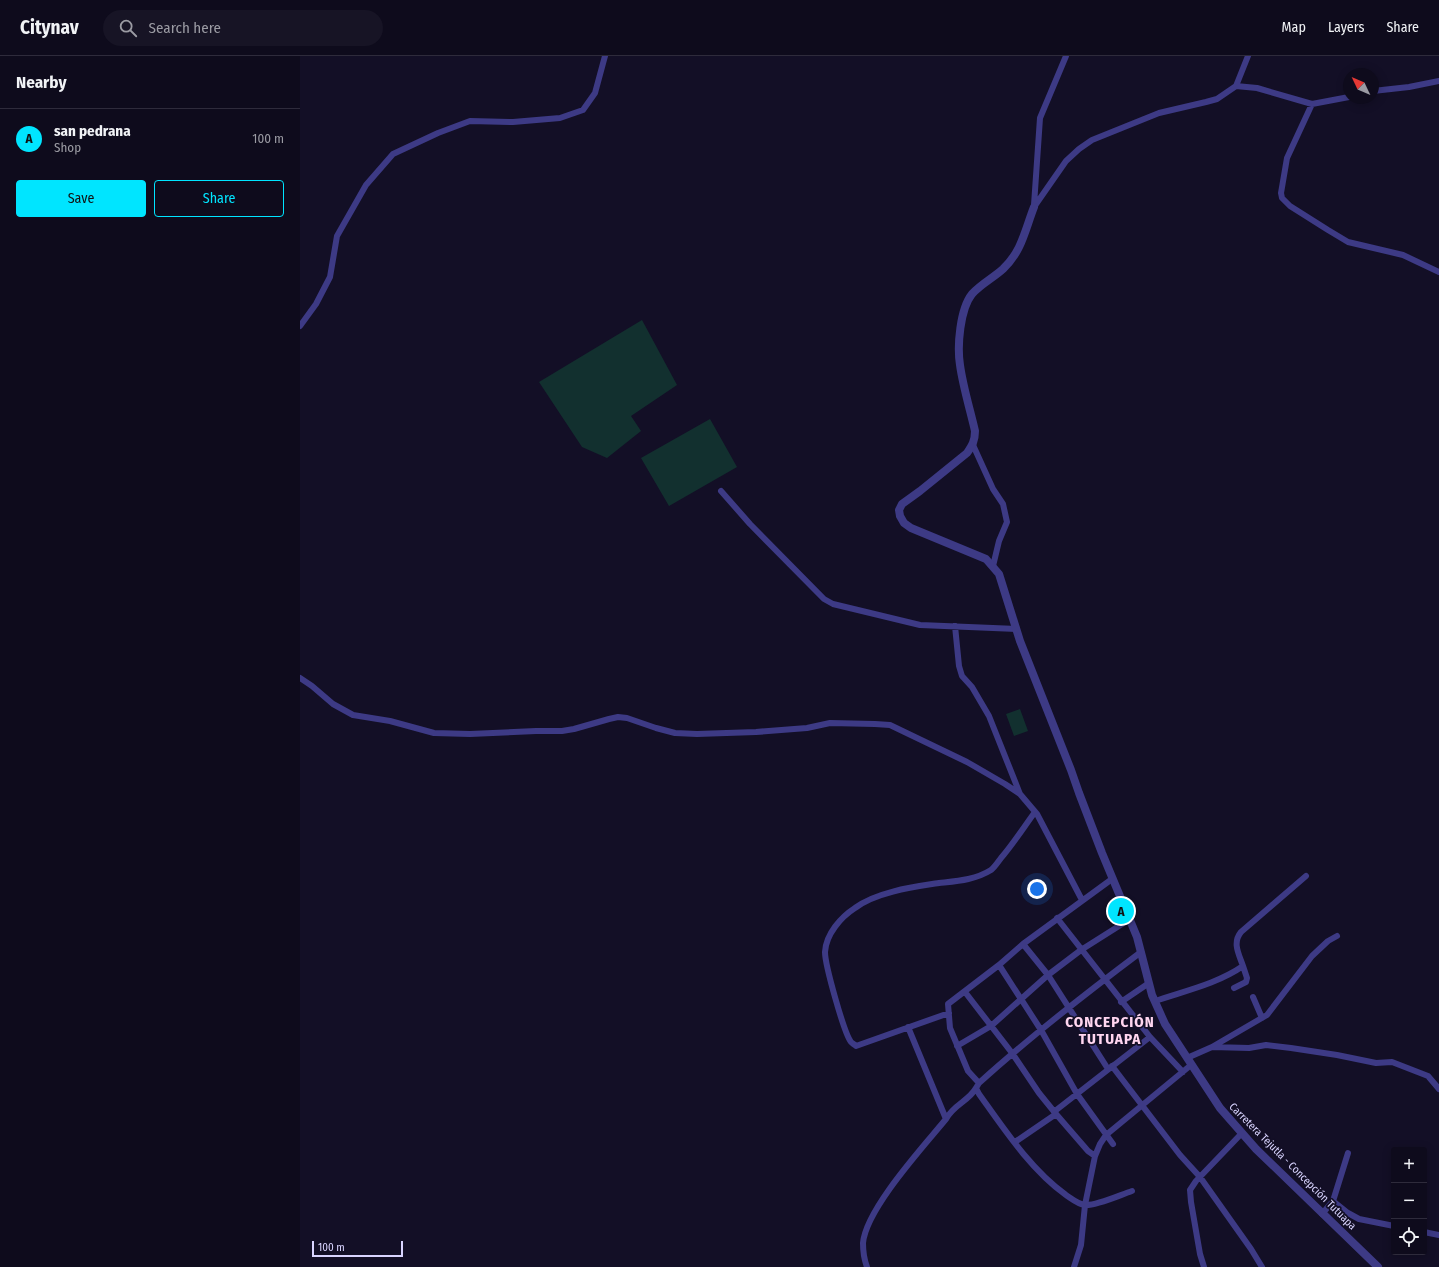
<!DOCTYPE html>
<html lang="en">
<head>
<meta charset="utf-8">
<style>
	body { margin:0; font-family:"Fira Sans Condensed",sans-serif; background:#171425; color:#f1f3f6 }
	.controls { position:absolute; right:12px; bottom:12px; display:grid; overflow:hidden; border-radius:4px; box-shadow:0 2px 10px #0003 }
	.controls button { width:36px; height:36px; display:grid; place-items:center; padding:0; border:0; border-bottom:1px solid #2e2b3b; background:#0e0b1c; color:#f1f3f6; font:20px sans-serif }
	.compass { position:absolute; left:1043px; top:12px; width:36px; height:36px; border-radius:50%; background:#0e0b1c; box-shadow:0 2px 10px #0003; rotate:314deg }
	.scale { position:absolute; left:12px; bottom:10px; width:91px; box-sizing:border-box; padding-left:4px; border:2px solid #d9d4ff; border-top:0; font-size:11px; line-height:14px; white-space:nowrap; color:#d9d4ff; -webkit-text-stroke:3px #130f26; paint-order:stroke }
	.you { position:absolute; left:737px; top:833px; width:14px; height:14px; margin:-10px; border:3px solid #fff; border-radius:50%; background:#1a73e8; box-shadow:0 0 0 6px #1a73e833 }
	.badge { display:grid; place-items:center; width:26px; height:26px; border-radius:50%; background:#00e5ff; color:#111; font-size:13px; font-weight:700 }
	.pin { position:absolute; translate:-50% -50%; border:2px solid #fff; box-shadow:0 1px 4px #0006 }
	.list { margin:0; padding:0; list-style:none }
	h2 { display:flex; justify-content:space-between; align-items:center; height:52px; margin:0; padding:0 16px; font-size:17px }
	h2 small { font-size:13px; font-weight:400; color:#9b9ba3 }
	.list li { display:grid; grid-template-columns:26px 1fr auto; gap:12px; align-items:center; box-sizing:border-box; height:60px; padding:0 16px; border-top:1px solid #2e2b3b }
	.list b { display:block; font-size:15px; white-space:nowrap }
	.list p { margin:0; font-size:13px; white-space:nowrap; color:#9b9ba3 }
	.list em { font-size:13px; font-style:normal; color:#9b9ba3 }
	.actions { display:flex; gap:8px; padding:12px 16px }
	.actions a { flex:1; padding:9px 0; border:1px solid #00e5ff; border-radius:4px; text-align:center; font-size:14px; color:#00e5ff }
	.actions .main { background:#00e5ff; color:#111 }
	.icon { flex:none; width:22px; height:22px; fill:none; stroke:currentColor; stroke-width:2; stroke-linecap:round; stroke-linejoin:round }
	.map { position:relative; flex:none; width:1139px; height:1211px; overflow:hidden }
	header { display:flex; align-items:center; gap:24px; box-sizing:border-box; height:56px; padding:0 20px; background:#0e0b1c; border-bottom:1px solid #2e2b3b }
	header strong { font-size:19px }
	nav { display:flex; gap:22px; margin-inline-start:auto; font-size:14px }
	.search { width:280px; height:36px; background:#171425; display:flex; align-items:center; gap:10px; box-sizing:border-box; padding:0 14px; border-radius:22px; color:#9b9ba3; font-size:15px }
	main { display:flex }
	aside { flex:1; background:#0e0b1c }
	.map>svg:first-child { display:block }
	.green { fill:#12302f }
	.lines { fill:none; stroke-linecap:round; stroke-linejoin:round }
	.minor { stroke:#3d3a85; stroke-width:6 }
	.tertiary { stroke:#3d3a85; stroke-width:8 }
	.labels { text-anchor:middle; stroke-width:3.5; stroke-linejoin:round; paint-order:stroke }
	.street-label { font-size:11px; fill:#d9d4ff; stroke:#130f26 }
	.district-label { font-size:15px; font-weight:bold; letter-spacing:1px; fill:#ffd6f0; stroke:#130f26 }
</style>
</head>
<body>
<header>
<strong>Citynav</strong>
<div class="search"><svg class="icon" aria-label="search" viewBox="0 0 24 24"><circle cx="10" cy="10" r="6"/><path d="M15 15l6 6"/></svg>Search here</div>
<nav><a>Map</a><a>Layers</a><a>Share</a></nav>
</header>
<main>
<aside>
<h2>Nearby<small></small></h2>
<ul class="list">
<li><span class="badge">A</span><div><b>san pedrana</b><p>Shop</p></div><em>100 m</em></li>
</ul>
<div class="actions"><a class="main">Save</a><a>Share</a></div>
</aside>
<div class="map">
<svg width="1139" height="1211" viewBox="0 0 1139 1211">
	<rect width="100%" height="100%" fill="#130f26"/>
	<path class="green" d="M342,264l35,65 -46,31 10,15 -34,27 -25,-11 -43,-65z
		M410,363l27,48 -68,39 -28,-48z
		M720,653l8,22 -14,5 -8,-22z"/>
	<g class="lines">
		<path class="minor" d="M936,30l21,2 55,16 37,-7
			M1073,35l36,-4 30,-6
			M1012,48l-25,54 -6,35 1,5 8,8 38,24 20,12 55,13 36,17
			M734,149l6,-87 26,-62
			M734,151l32,-46 13,-12 13,-9 67,-27 47,-11 11,-3 19,-13 12,-30
			M0,270l16,-22 14,-27 7,-41 29,-51 27,-31 45,-21 32,-12 43,1 47,-4 23,-8 12,-17 10,-37
			M673,389l20,44 10,15 4,18 -8,19 -6,25
			M421,435l29,33 74,75 9,5 87,21 97,4
			M655,570l4,40 3,10 10,11 17,29 31,78
			M0,622l12,8 21,18 20,11 37,6 44,12 36,1 66,-3h26l12,-2 35,-10 9,-2 9,1 29,10 19,5 22,1 59,-2 51,-4 23,-5 45,1 15,1 77,37 38,22 15,10 17,20 45,86
			M812,823l-89,65 -24,21 -51,39 2,24 18,43 11,12 -3,5 3,6c25,35 52,76 87,101 6,4 12,9 19,10 11,1 35,-10 47,-14
			M757,862l93,119 33,35
			M723,888l25,31 60,94
			M699,909l42,65 36,64 36,50
			M934,932l12,-6 1,-4 -4,-12
			M665,936l47,61 27,40 17,21 32,37 7,5
			M953,941l9,21
			M855,945c29,-10 62,-17 88,-35 -4,-12 -11,-23 -2,-34l65,-56
			M821,946l28,-19
			M649,957l-93,33c-1,-1 -4,-3 -5,-4 -7,-9 -26,-77 -26,-90 1,-18 16,-35 30,-44 21,-16 58,-21 84,-25 18,-2 36,-3 52,-13 4,-3 7,-8 10,-12 12,-14 23,-31 34,-46
			M608,971l38,92
			M657,990l34,-20 57,-51 33,-25 49,-31
			M912,991l55,-32 45,-59 16,-15 9,-5
			M887,1002l25,-11 37,1 17,-3 25,3 46,7 39,8 16,-1 36,14 11,13
			M812,1010l68,89 20,22 51,72 11,18
			M679,1027c52,-47 106,-89 162,-131
			M715,1086l41,-28 -1,-3 95,-74
			M1033,1145l15,12 11,6 35,7
			M1022,1158l11,-13 15,-48
			M1124,1176l15,3
			M567,1211c-3,-8 -4,-16 -4,-24 3,-34 60,-96 83,-124 8,-15 23,-18 30,-31
			M774,1211l7,-22 4,-40 10,-49 5,-12 6,-9 85,-70
			M904,1211l-4,-13 -9,-52 -1,-12 6,-9 46,-48"/>
		<path class="tertiary" d="M734,151c-9,23 -12,44 -31,62 -10,9 -22,15 -31,25 -12,15 -15,52 -12,71 3,22 10,44 15,66 0,10 -3,15 -8,22l-47,38 -18,13 -3,6 1,6 4,7 7,5 75,31 13,15 21,67 51,129 8,23 23,60 35,84 15,58 13,29 55,84 36,41 122,118"/>
	</g>
	<g class="labels">
		<g class="street-label">
			<text transform="translate(993 1110) rotate(45)" y="4">Carretera Tejutla - Concepción Tutuapa</text>
		</g>
		<g class="district-label">
			<text x="810" y="971">CONCEPCIÓN<tspan x="810" dy="17">TUTUAPA</tspan></text>
		</g>
	</g>
</svg>
<div class="controls">
<button>+</button>
<button>−</button>
<button><svg class="icon" aria-label="locate" viewBox="0 0 24 24"><circle cx="12" cy="12" r="6"/><path d="M12 2v4M12 18v4M2 12h4M18 12h4"/></svg></button>
</div>
<svg class="compass" viewBox="-18 -18 36 36"><path d="M0-13l5 13h-10z" fill="#e53935"/><path d="M0 13l5-13h-10z" fill="#9b9ba3"/></svg>
<div class="scale">100 m</div>
<div class="you"></div>
<div class="pin badge" style="left:821px;top:855px">A</div>
</div>
</main>
</body>
</html>
